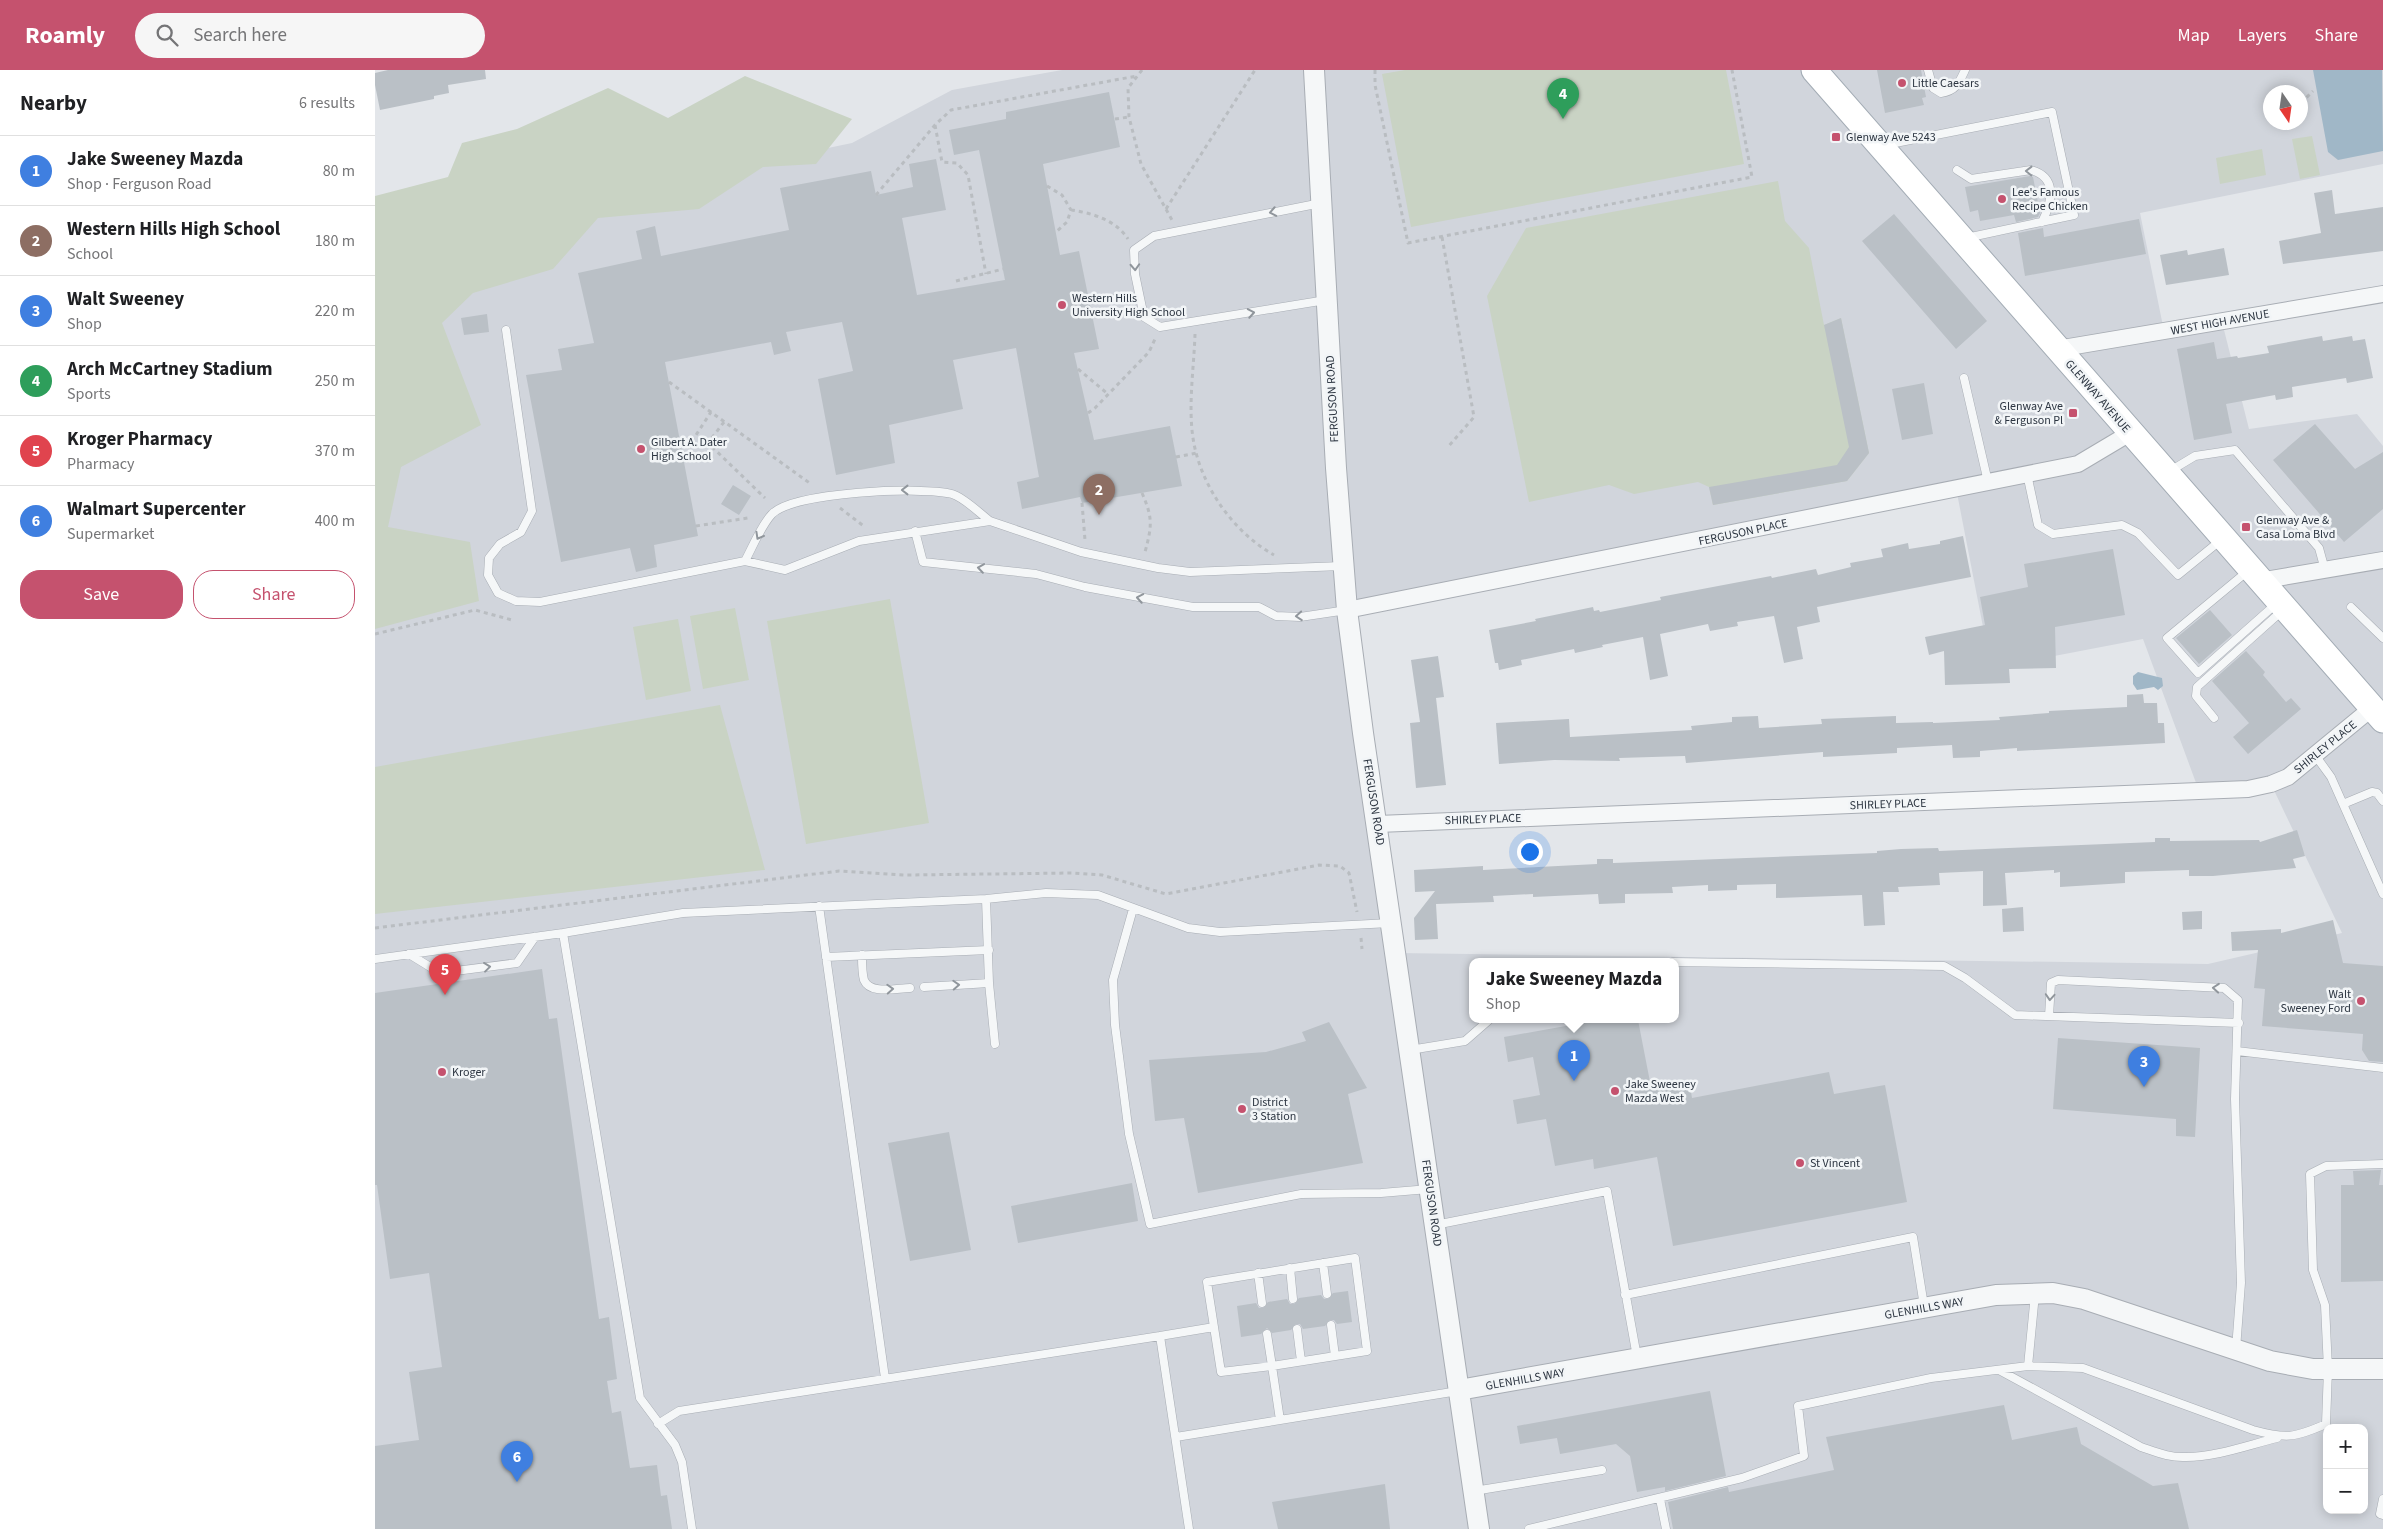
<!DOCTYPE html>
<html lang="en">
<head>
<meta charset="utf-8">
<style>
	body { margin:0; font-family:"Source Sans 3",sans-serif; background:#f6f6f6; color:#202124 }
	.controls { position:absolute; right:15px; bottom:15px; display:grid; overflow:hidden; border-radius:10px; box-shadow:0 2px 12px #0003 }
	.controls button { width:45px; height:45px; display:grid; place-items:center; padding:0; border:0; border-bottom:1px solid #e0e0e0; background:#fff; color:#202124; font:25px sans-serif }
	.compass { position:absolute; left:1888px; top:15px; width:45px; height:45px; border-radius:50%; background:#fff; box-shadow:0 2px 12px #0003; rotate:167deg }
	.you { position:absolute; left:1154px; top:781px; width:18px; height:18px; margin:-12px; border:4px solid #fff; border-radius:50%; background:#1a73e8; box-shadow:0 0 0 8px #1a73e833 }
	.badge { display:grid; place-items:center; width:32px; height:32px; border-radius:50%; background:#c5526e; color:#fff; font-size:16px; font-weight:700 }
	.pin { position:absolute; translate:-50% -41px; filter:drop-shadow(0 1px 2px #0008) }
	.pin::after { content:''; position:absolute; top:26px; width:18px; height:15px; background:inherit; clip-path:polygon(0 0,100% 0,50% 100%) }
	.popup { position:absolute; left:1094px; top:888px; width:210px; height:65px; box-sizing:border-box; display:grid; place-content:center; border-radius:10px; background:#fff; filter:drop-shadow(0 1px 4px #0005); font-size:16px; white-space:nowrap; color:#757577 }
	.popup b { font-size:19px; color:#202124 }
	.popup::after { content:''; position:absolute; left:50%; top:100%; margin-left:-10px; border:10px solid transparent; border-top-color:#fff }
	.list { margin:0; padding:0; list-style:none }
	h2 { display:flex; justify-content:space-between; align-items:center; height:65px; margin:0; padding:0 20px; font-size:21px }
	h2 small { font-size:16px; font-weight:400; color:#757577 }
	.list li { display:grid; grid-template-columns:32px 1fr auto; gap:15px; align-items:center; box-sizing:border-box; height:70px; padding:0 20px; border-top:1px solid #e0e0e0 }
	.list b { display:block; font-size:19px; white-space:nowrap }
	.list p { margin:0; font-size:16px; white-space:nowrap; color:#757577 }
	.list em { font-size:16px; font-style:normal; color:#757577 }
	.actions { display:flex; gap:10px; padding:15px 20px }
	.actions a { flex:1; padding:11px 0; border:1px solid #c5526e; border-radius:20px; text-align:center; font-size:18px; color:#c5526e }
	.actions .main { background:#c5526e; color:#fff }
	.icon { flex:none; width:28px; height:28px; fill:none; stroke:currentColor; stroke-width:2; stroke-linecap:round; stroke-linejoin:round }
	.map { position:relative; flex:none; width:2008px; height:1459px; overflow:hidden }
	header { display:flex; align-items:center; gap:30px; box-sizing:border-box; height:70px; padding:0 25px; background:#c5526e; color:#fff }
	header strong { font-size:24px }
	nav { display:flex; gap:28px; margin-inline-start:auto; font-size:18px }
	.search { width:350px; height:45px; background:#f6f6f6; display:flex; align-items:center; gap:12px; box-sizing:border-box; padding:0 18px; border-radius:28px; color:#757577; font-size:19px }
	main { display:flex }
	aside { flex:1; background:#fff }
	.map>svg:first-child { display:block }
	.built { fill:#d1d5dc; fill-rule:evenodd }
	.green { fill:#c9d3c4 }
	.water { fill:#a0b7c7 }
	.building { fill:#bac0c6 }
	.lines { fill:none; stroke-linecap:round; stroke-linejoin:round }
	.service-casing { stroke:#a8adb4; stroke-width:9 }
	.minor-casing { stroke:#a8adb4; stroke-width:18 }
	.tertiary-casing { stroke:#a8adb4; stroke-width:22 }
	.primary-casing { stroke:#a3acb5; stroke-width:27 }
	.path { stroke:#b9bdc1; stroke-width:3; stroke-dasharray:4 4; stroke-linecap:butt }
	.service { stroke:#f5f7f8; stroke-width:8 }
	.minor { stroke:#f5f7f8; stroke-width:16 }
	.tertiary { stroke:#f5f7f8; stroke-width:20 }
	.primary { stroke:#fff; stroke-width:25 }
	.oneway { stroke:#90969c }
	.poi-dot { fill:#c5526e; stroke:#f2f5f7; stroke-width:2 }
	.labels { text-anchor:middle; stroke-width:5; stroke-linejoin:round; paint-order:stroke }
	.poi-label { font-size:12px; fill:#2c3541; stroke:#f2f5f7; text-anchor:start }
	.street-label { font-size:12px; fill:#2c3541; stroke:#f2f5f7 }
</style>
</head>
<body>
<header>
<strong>Roamly</strong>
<div class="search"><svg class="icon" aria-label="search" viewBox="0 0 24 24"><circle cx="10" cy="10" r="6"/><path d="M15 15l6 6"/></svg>Search here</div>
<nav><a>Map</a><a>Layers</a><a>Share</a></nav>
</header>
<main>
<aside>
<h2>Nearby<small>6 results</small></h2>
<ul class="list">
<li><span class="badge" style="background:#3f7fe0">1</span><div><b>Jake Sweeney Mazda</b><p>Shop · Ferguson Road</p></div><em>80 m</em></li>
<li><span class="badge" style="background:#8d6e63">2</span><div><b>Western Hills High School</b><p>School</p></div><em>180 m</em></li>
<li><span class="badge" style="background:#3f7fe0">3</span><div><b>Walt Sweeney</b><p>Shop</p></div><em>220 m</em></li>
<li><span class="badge" style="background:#2e9e5b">4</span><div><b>Arch McCartney Stadium</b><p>Sports</p></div><em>250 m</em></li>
<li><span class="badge" style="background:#e0444e">5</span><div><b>Kroger Pharmacy</b><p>Pharmacy</p></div><em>370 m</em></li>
<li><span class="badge" style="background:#3f7fe0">6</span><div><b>Walmart Supercenter</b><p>Supermarket</p></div><em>400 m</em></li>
</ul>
<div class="actions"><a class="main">Save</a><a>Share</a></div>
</aside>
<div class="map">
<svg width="2008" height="1459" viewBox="0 0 2008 1459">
	<rect width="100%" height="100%" fill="#e3e6ea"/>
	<path class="built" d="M687,0h1321v94l-243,49 24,118 58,-9 27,107 108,-15 26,32v1083h-2008v-1286l477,-100 100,-53zM1896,22h30v30h-30zM1581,418l35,180 152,-29 56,152 72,-7 71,149 -134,31 -812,-11 -48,-343zM1098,892h202v58h-202zM1952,1358h37v82h-37z"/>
	<path class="green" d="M1030,0h321l18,94 -333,63 -29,-153z
		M370,6l107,43 -36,45 -53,3 -64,42 -101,9 -45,51 -80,24 -31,30 39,102 -80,42 -13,60 82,15 9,59 -104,28v-433l73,-19 14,-34 55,-14 91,-41 60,30z
		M1937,66l8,39 -20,4 -8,-40z
		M1887,79l4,26 -46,9 -4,-26z
		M1403,111l7,40 24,27 15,77 17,-7 28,135 -22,28 -134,24 -4,-18 -11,-5 -64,12 -25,-9 -80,17 -42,-206 39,-68z
		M515,529l39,224 -123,21 -39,-223z
		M360,538l14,72 -46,9 -13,-73z
		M303,549l13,72 -45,9 -13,-73z
		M345,635l45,165 -390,44v-147z"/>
	<path class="water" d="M1938,0h69l1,81 -45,9 -10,-8z
		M1763,602l24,6 1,8 -5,4 -4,-3 -17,3 -4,-6v-8z"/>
	<path class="building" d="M13,0h97l1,9 -38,6 1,8 -15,3v3l-54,11 -5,-25v-12z
		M1502,0h44l5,27 -4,1 2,7 -39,8z
		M734,22l11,55 -77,17 17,91 19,-4 20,98 -25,4 20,87 76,-14 12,60 -100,17 -2,-6 -58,12 -5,-27 22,-5 -23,-129 -63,12 10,49 -74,16 6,38 -59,12 -18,-96 35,-8 -11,-49 -56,10 5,19 -17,4 -3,-13 -106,20 33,174 -44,9 3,22 -21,5 -6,-24 -69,14 -35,-187 36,-5 -4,-21 36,-6 -16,-70 64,-14 -6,-28 19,-5 6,30 128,-26 -9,-42 91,-17 5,24 37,-8 -4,-23 27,-5 10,51 -44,8 15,77 88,-15 -26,-130 -25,5 -5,-25 57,-11v-7z
		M1655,106l3,1 7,36 -2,4 -22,5 -2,-7 -34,6 -2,-11 -8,2 -5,-25z
		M1957,120l3,24 48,-7v44l-100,13 -4,-23 42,-8 -7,-40z
		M1519,144l93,107 -31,28 -94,-108z
		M1764,149l7,35 -121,22 -7,-43 25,-5 1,9z
		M1849,178l5,27 -63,10 -6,-30 27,-5 1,5z
		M112,244l2,18 -25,3 -3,-17z
		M1466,248l28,135 -22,28 -134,24 -4,-18 128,-22 12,-18 -25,-122z
		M1947,266l1,5 29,-5 1,5 12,-2 8,39 -26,5 -1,-5 -54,9 1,10 -17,3 -1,-5 -49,9 6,29 -38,7 -17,-91 37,-7 3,17 20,-3 1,2 31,-5 -2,-7z
		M1549,313l9,51 -31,6 -10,-51z
		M1940,354l40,45 28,-17v57l-39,33 -71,-82z
		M358,415l18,11 -12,19 -18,-11z
		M1588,466l8,41 -154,30 3,15 -23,5 6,32 -19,4 -10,-47 -37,6 1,4 -28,5 -2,-7 -48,10 8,42 -18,4 -7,-43 -41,8 1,2 -28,6 -1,-4 -53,11 1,5 -23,5 -1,-7h-3l-6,-33 47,-9 -1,-2 58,-12 1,4 5,-1 1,2 61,-12 -1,-3 111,-21 1,2 44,-9 2,6 33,-8 -1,-4 33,-6 -2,-8 27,-6 1,6 31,-5v-3z
		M1738,479l12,66 -70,12 1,41 -47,1 1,14 -65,2 -1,-34 -15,4 -4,-18 60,-12 -5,-28 48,-10 -4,-23z
		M1835,540l22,25 -33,29 -23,-26z
		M1871,581l19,21 -2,3 23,27 5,-4 10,11 -53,45 -15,-17 16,-14 -37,-42z
		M1063,586l6,41 -8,1 10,87 -30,3 -6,-65 10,-1 -9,-62z
		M1768,624l1,9h13l1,20h6l1,20 -148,8v-3l-37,3v6l-27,1 -1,-13 -55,3v5l-74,4v-5l-137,11 -1,-7 -66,2 1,3 -66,-1 -55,4 -3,-41 73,-4 1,18 122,-7 -1,-4 41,-4v-5l26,-1 1,12 63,-4 -1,-5 75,-3v7l37,-1v1l67,-3 -1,-3 50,-4v-2l78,-4v-12z
		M1922,760l8,26 -12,3 3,9 -83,8h-24v-6l-64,2v11l-65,4v-15l-6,1v-3l-49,3 2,32 -24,1v-35l-44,2 1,12 -42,2 1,5h-16l2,33 -21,1 -2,-31 -86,3v-14l-39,1v5l-29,1v-6l-36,2 1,6 -48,1v9l-26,1 -1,-10 -65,3v-3l-40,2 1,6 -58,2 2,35 -23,1 -1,-22 21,-27 -20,1 -1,-22 69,-4v4l114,-6v-5h16v4l264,-10v-2l24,-2 37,-1 1,3 93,-4 123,-5v-4h15v3l89,-1 1,2z
		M1648,837l1,24 -21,1 -1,-23z
		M1827,841v18l-19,1 -1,-18z
		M1958,850l10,43 40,3v96l-14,-1 -7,-11 1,-16 -101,-8 3,-37 -11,-1 4,-38 -26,1 -1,-19 50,-3v4z
		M167,899l7,50 8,-1 42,301 10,-2 8,62 -10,2 5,32 9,-2 9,57 27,-3 4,31 6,-1 5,34h-297v-83l44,-6 -10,-68 33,-5 -13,-94 -39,6 -13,-94h-2v-192z
		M1224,950h39l13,67 38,-7 3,18 137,-26 5,22 51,-9 22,117 -234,44 -16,-89 -63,12 -1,-10 -38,7 -9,-47 -29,5 -4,-24 27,-5 -7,-38 -25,5 -4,-25z
		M954,952l38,66 -19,6 15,69 -165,30 -14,-75 -29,3 -6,-61 117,-8 40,-11 -4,-9z
		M1683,968l142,10 -5,89 -19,-1v-17l-123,-10z
		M574,1062l22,118 -61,11 -22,-118z
		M2006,1100l-2,15h4v96l-42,1v-97h13l-1,-14z
		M757,1113l6,38 -120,22 -7,-37z
		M973,1221l4,31 -15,2 -3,-4h-4l-5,6 -22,3 -3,-5h-4l-5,6 -19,3 -5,-5 -6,6 -20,3 -4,-31 19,-3 3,5h4l5,-6 19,-3 3,5h4l5,-6 22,-3 3,4h4l5,-6z
		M1335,1321l16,85 -61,15v-4l-28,5 -7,-36 -14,-12 -56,10 -3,-16 -37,6 -3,-18z
		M1629,1335l8,35 65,-13 4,17 72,42 25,-3 11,46h-516l-5,-27 60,-15 1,5 105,-22 -8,-33z
		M1010,1414l5,45h-112l-6,-27z"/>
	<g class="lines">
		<g class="service-casing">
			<path id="service" d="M1553,0l5,18 8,5c15,-2 18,-10 24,-23
				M1510,75l167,-33 22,103 -108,23
				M1582,100l14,9 60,-9c27,7 21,32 11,52
				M946,133l-167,33 -20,14 1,24 9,43 16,10 166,-27
				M131,260l26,181 -11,21 -21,12 -11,14 -1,17 10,18 18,8 24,1 205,-41 40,9 74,-29 131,-20 91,31 77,16 32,4 152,-6
				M1589,308l24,104
				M1795,401l25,-15 40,-6 84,98 6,22
				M1652,404l11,51 15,9 69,-9 16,8 40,42 43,-35
				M540,461l8,31 113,12 49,13 108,20h66l17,9 24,1 47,-7
				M370,491c7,-13 17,-37 27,-47 21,-22 150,-28 180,-20 13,4 27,19 38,27
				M1874,500l-82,68 31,35 79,-70
				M1976,537l32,31
				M1839,648l-18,-22 1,-9 86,-77
				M1940,685l16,22 12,27
				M2008,731l-6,-8 -5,-1 -29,12 40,90
				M611,829l3,84 6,61
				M444,836l66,472
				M758,839l-20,71 2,45 14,109 21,90 151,-30 80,-1 48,-4
				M188,863l77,465 35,47 7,17 10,67
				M34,884l31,19 77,-10 18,-26
				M487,885c0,8 0,18 2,25 6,15 33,8 46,8
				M451,887l163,-7
				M0,889l188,-26 120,-20 303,-14 60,-6 52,2 90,33 32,4 170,-9
				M1298,892l271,4 21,12 50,37 224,8
				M549,917l65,-4
				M1674,946l2,-33 7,-3 166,8 14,12 -3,99 6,184 -5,66
				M1035,980l55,-9 24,-21
				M1862,981l146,17
				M1060,1155l172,-34 30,166
				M948,1193l4,31
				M915,1198l3,31
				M883,1203l4,30
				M1660,1224l-7,72 55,2 170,62c33,9 41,8 73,-6l2,-55 -3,-64 -12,-35 -3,-96 16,-8 57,-2
				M1250,1225l288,-58 11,69
				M956,1255l4,31
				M922,1259l4,32
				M892,1264l5,32 95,-15 -12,-93 -148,24 14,90 51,-6 8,54
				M785,1266l54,-9
				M1624,1300l142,77c15,5 29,11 45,10 30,0 62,-12 91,-19
				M283,1354l21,-13 481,-75 29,193
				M801,1367l282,-46
				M1099,1421l128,-21
				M1285,1429l6,30
				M2008,1429l-3,15 3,1
				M1154,1459l213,-51 62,-22 -6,-50 133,-28 97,-12"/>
		</g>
		<g class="minor-casing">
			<path id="minor" d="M1682,279l326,-55
				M1884,511l124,-21
				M972,540l731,-146 52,-31
				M1003,754l870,-35 23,-5 17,-7 84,-69"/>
		</g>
		<g class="tertiary-casing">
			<path id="tertiary" d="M939,0l22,398 11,142 16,123 116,796
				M1084,1320l537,-95 57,-2 31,6 186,62 43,8h70"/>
		</g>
		<g class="primary-casing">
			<path id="primary" d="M1439,0l569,650"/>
		</g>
		<path class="path" d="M767,0l-14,18 1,29 12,47 31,56
			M1000,0v15l33,158 344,-66 -20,-107
			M1926,33l12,-12
			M740,49l14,-2
			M560,55l7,37 15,1 11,12 18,99
			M672,116l15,9 9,15 -4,12 -11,10
			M501,125l59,-70 16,-15 186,-34
			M791,139l89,-139
			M696,140c21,3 45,10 57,29
			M1067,167l32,180 -26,30
			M581,211l47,-12
			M714,231l37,-8
			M820,264c-1,33 -7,71 -2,104 7,47 40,94 81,117
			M703,299l30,25
			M294,312l142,102
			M713,343l7,-5 54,-56 6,-13
			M349,352l-16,21 57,55
			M308,385l28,-43
			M801,387l21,-4
			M767,423c11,25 10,33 3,59
			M707,433l3,37
			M465,438l25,19
			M321,456l52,-8
			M0,564l100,-24 37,10
			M0,858l464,-57 66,4 168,-2 29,2 64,19 153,-29 21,1 9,7 8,39
			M986,868l1,11"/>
		<use href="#service" class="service"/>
		<use href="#minor" class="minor"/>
		<use href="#tertiary" class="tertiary"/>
		<use href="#primary" class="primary"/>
	</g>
	<defs><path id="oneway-chevron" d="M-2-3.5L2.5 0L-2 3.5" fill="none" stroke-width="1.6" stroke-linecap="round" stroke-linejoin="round" transform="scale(1.25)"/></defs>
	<g class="oneway">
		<use href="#oneway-chevron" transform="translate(1654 101) rotate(-179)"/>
		<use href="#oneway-chevron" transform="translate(898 142) rotate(169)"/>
		<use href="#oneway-chevron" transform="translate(760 197) rotate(87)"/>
		<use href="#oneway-chevron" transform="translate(876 243) rotate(-10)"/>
		<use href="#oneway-chevron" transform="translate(530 420) rotate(-180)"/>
		<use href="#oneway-chevron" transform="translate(384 466) rotate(119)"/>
		<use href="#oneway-chevron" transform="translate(606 498) rotate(-172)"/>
		<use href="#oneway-chevron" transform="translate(765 528) rotate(-170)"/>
		<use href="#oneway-chevron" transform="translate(924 546) rotate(176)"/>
		<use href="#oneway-chevron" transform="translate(112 897) rotate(-7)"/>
		<use href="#oneway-chevron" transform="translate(581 915) rotate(-3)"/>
		<use href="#oneway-chevron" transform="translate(1841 918) rotate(-175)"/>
		<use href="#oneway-chevron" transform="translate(515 919) rotate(-3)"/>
		<use href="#oneway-chevron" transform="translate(1675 927) rotate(94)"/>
	</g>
	<g class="poi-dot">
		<circle cx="1527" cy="13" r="5"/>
		<rect x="1456" y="62" width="10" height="10" rx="2.5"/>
		<circle cx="1627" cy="129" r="5"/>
		<circle cx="687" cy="235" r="5"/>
		<rect x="1693" y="338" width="10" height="10" rx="2.5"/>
		<circle cx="266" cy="379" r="5"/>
		<rect x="1866" y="452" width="10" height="10" rx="2.5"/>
		<circle cx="1986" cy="931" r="5"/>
		<circle cx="67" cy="1002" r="5"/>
		<circle cx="1240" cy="1021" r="5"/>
		<circle cx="867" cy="1039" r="5"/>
		<circle cx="1425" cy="1093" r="5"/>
	</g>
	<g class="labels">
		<g class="poi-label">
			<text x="1537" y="17">Little Caesars</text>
			<text x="1471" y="71">Glenway Ave 5243</text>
			<text x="1637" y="126">Lee's Famous<tspan x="1637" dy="14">Recipe Chicken</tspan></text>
			<text x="697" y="232">Western Hills<tspan x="697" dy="14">University High School</tspan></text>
			<text x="1688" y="340" text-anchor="end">Glenway Ave<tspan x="1688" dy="14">&amp; Ferguson Pl</tspan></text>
			<text x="276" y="376">Gilbert A. Dater<tspan x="276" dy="14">High School</tspan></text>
			<text x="1881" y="454">Glenway Ave &amp;<tspan x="1881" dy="14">Casa Loma Blvd</tspan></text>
			<text x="1976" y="928" text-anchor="end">Walt<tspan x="1976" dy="14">Sweeney Ford</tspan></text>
			<text x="77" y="1006">Kroger</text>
			<text x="1250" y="1018">Jake Sweeney<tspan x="1250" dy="14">Mazda West</tspan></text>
			<text x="877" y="1036">District<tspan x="877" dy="14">3 Station</tspan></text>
			<text x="1435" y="1097">St Vincent</text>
		</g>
		<g class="street-label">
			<text transform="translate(1845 252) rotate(-10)" y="4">WEST HIGH AVENUE</text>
			<text transform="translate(1723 326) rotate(49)" y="4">GLENWAY AVENUE</text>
			<text transform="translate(957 329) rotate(-93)" y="4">FERGUSON ROAD</text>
			<text transform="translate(1368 462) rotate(-12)" y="4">FERGUSON PLACE</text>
			<text transform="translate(1950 677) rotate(-39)" y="4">SHIRLEY PLACE</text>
			<text transform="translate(999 732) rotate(81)" y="4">FERGUSON ROAD</text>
			<text transform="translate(1513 734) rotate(-2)" y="4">SHIRLEY PLACE</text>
			<text transform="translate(1108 749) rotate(-2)" y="4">SHIRLEY PLACE</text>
			<text transform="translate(1057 1133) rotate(82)" y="4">FERGUSON ROAD</text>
			<text transform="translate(1549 1238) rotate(-10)" y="4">GLENHILLS WAY</text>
			<text transform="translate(1150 1309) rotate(-10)" y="4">GLENHILLS WAY</text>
		</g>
	</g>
</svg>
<div class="controls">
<button>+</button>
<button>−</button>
</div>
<svg class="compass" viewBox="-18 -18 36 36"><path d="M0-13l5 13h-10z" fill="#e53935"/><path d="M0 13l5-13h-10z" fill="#757577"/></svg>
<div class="you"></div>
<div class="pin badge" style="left:1199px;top:1011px;background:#3f7fe0">1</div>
<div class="popup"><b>Jake Sweeney Mazda</b>Shop</div>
<div class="pin badge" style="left:724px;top:445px;background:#8d6e63">2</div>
<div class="pin badge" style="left:1769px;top:1017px;background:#3f7fe0">3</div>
<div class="pin badge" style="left:1188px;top:49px;background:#2e9e5b">4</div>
<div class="pin badge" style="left:70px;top:925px;background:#e0444e">5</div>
<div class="pin badge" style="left:142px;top:1412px;background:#3f7fe0">6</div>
</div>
</main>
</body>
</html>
